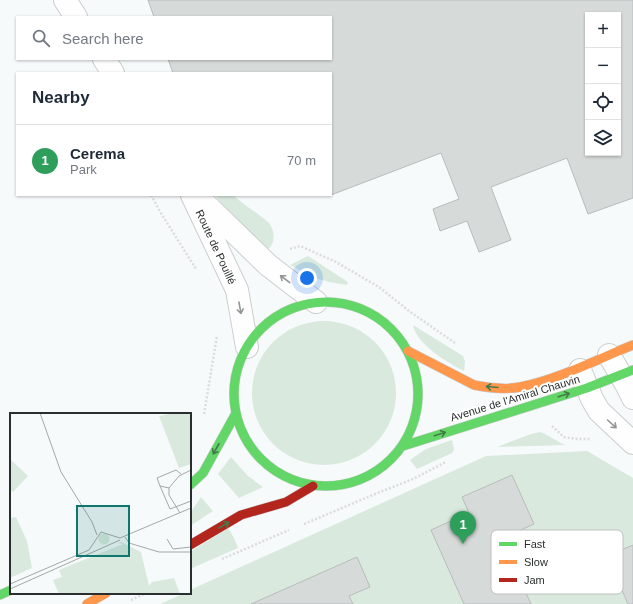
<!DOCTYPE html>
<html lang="en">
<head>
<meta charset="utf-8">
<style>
	body { margin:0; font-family:Arial,sans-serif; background:#f2f2f3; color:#1f2937 }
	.controls { position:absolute; right:12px; top:12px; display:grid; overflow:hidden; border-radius:0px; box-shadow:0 1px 3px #0004 }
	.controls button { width:36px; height:36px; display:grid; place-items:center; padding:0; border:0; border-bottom:1px solid #e0e1e3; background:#fff; color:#1f2937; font:20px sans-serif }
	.you { position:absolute; left:307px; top:278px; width:14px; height:14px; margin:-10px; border:3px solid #fff; border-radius:50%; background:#1a73e8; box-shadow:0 0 0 6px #1a73e833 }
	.badge { display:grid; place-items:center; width:26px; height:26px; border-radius:50%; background:#0f766e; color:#fff; font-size:13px; font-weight:700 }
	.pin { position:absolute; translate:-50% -33px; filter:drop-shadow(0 1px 2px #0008) }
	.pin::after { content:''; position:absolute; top:21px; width:14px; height:12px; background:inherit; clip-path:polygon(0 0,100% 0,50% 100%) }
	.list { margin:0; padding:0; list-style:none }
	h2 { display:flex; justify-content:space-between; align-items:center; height:52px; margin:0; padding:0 16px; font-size:17px }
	h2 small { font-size:13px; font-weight:400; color:#747a83 }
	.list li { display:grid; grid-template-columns:26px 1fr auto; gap:12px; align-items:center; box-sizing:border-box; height:72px; padding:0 16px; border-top:1px solid #e0e1e3 }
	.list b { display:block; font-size:15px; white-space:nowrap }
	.list p { margin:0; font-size:13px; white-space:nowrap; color:#747a83 }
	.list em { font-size:13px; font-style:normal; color:#747a83 }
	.icon { flex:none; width:22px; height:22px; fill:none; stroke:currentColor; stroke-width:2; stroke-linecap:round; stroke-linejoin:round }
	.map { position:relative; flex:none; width:633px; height:604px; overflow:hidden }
	.search { position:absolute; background:#fff; box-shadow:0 1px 3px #0004; left:16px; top:16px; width:316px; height:44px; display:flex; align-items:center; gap:10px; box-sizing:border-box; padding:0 14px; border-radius:0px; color:#747a83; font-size:15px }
	.panel { position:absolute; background:#fff; box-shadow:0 1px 3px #0004; left:16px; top:72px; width:316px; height:124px; border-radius:0px }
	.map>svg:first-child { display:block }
	.green { fill:#d9e9de }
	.building { fill:#d6dad9; stroke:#b9bcbc; fill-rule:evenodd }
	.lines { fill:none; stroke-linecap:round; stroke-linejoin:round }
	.street-casing { stroke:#cbcece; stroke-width:24 }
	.fast-casing { stroke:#cbcece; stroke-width:10 }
	.slow-casing { stroke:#cbcece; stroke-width:10 }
	.jam-casing { stroke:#cbcece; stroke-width:10 }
	.path { stroke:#dcdcdc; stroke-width:2.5; stroke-dasharray:2 2; stroke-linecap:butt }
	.street { stroke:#fefefe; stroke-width:22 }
	.fast { stroke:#63d668; stroke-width:9 }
	.slow { stroke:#ff974d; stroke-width:9 }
	.jam { stroke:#b3261e; stroke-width:9 }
	.oneway { stroke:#949696 }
	.oneway2 { stroke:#447a48 }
	.labels { text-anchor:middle; stroke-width:4; stroke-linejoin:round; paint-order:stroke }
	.street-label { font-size:11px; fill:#2b2e2e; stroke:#fff }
	.inset-road { fill:none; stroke:#a5a8a9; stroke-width:1 }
	.view { fill:#0f766e; fill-opacity:0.15; stroke:#0f766e; stroke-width:2 }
	.inset-edge { fill:none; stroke:#2b2e2e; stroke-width:2 }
	.key { fill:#fff; stroke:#bfc0c0; stroke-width:1 }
	.key-label { font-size:11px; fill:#2b2e2e }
</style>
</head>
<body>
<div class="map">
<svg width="633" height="604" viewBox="0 0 633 604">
	<rect width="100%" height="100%" fill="#f6fafb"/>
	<path class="green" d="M215,195h18c8,7 16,13 25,19 3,3 7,5 10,8 7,7 8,21 0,27l-44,-42z
		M308,256l40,26 -1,3 -18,-3 -14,-4 -25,-13z
		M252 393a72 72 0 1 1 144 0a72 72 0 1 1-144 0Z
		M413,325l50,31 2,5 -1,10c-16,-8 -48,-27 -51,-46z
		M540,432c10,3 16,10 26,13l-69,2 34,-13z
		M452,440l2,10 -2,3 -35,16 -7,-9 16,-11z
		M587,451l46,27v126h-473l25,-11h5v-3l296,-134z
		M231,457l17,19 15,11 -24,11 -21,-24z
		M201,497l12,14 -23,15v-13z
		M228,528l6,10 4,10 -48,21v-17z"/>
	<path class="building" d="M148,0h485v198l-45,16 -21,-56 -76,29 20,53 -32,12 -12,-31 -27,10 -7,-22 26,-10 -18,-46 -110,42v-122h-158l-5,-14h163v-42h-177zM588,15h30v138h-30z
		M512,475l22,49 -33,15 30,65h-67l-33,-74 38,-17 -7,-16z
		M633,545v59h-5l-21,-48z
		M357,557l13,30 -21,9 4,8h-102z"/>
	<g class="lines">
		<g class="street-casing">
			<path id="street" d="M65,0l11,17
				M104,59l9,14
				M192,195l45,95 10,57
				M198,197l70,68 48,37
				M609,355l17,29 7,14
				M580,370l12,29 7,12 34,32"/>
		</g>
		<g class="fast-casing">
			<path id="fast" d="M234 394a92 92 0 1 1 184 0a92 92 0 1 1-184 0Z
				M403,446l184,-58 46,-18
				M190,485l13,-12 32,-58
				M0,595l11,-5"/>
		</g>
		<g class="slow-casing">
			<path id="slow" d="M408,351l66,34c15,3 31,5 46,2 39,-8 76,-27 113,-42
				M87,604l19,-11"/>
		</g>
		<g class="jam-casing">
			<path id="jam" d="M190,545l51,-30 45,-13 27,-16"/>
		</g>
		<path class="path" d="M151,195l11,20 34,54
			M290,249l10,-3 34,15 45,26 30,24 46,32
			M204,414l13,-78
			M552,426l12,11 12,2h14
			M304,524l76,-32 33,-13 33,-17
			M222,559l67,-29
			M131,600l15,-7"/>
		<use href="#street" class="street"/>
		<use href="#fast" class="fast"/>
		<use href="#slow" class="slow"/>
		<use href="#jam" class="jam"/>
	</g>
	<defs><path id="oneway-shaft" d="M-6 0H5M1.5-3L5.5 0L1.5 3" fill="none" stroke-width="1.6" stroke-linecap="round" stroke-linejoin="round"/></defs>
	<g class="oneway">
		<use href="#oneway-shaft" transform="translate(285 279) rotate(-143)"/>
		<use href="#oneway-shaft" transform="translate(240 308) rotate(80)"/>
		<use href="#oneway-shaft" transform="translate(612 424) rotate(42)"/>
	</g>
	<g class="oneway2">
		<use href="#oneway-shaft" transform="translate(492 387) rotate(-175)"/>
		<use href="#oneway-shaft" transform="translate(564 395) rotate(-17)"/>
		<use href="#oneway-shaft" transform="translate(440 434) rotate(-18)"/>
		<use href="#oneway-shaft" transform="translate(216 449) rotate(119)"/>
		<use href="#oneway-shaft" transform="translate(224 525) rotate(-30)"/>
	</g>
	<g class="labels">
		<g class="street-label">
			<text transform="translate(216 247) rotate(65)" y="4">Route de Pouillé</text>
			<text transform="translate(515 398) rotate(-17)" y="4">Avenue de l'Amiral Chauvin</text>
		</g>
	</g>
	<g transform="translate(10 413)">
		<rect width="181" height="181" fill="#f6fafb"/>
		<path d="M164,0h17v51l-12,4 -20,-52zM0,46l18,17 -15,16 -3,-3zM6,104l11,24 5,27 -22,10v-60zM88.5 126a5.5 5.5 0 1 1 11 0a5.5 5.5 0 1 1-11 0ZM111,129l20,10 8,34 3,-4 22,-4 6,16h-121l-6,-14 9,-3 -3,-7 64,-26 -5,-1z" fill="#d9e9de"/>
		<path class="inset-road" d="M30,0l21,59 31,50 5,13M150,73l10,23 21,-8M159,75l-9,-2 -3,-8 19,-8 5,4M170,100l-11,-18v-7l10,-12 12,-6M115,124l4,6 30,9h32M157,126l6,10 18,-2M0,171l79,-34 12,-18 19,6 71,-30M0,176l110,-49"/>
		<path class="view" d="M67,93h52v50h-52z"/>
		<rect width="181" height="181" class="inset-edge"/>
	</g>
	<rect x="491" y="530" width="132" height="64" rx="6" class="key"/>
	<rect x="499" y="542" width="18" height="4" fill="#63d668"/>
	<rect x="499" y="560" width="18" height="4" fill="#ff974d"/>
	<rect x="499" y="578" width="18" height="4" fill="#b3261e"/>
	<g class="key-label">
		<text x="524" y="548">Fast</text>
		<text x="524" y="566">Slow</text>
		<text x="524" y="584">Jam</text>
	</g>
</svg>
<div class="controls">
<button>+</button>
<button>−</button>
<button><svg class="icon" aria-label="locate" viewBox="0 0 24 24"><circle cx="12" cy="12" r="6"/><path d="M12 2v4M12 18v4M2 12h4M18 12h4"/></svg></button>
<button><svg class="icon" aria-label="layers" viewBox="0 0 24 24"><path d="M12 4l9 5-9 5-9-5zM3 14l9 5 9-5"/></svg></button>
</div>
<div class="you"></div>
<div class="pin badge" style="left:463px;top:544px;background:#2e9e5b">1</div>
<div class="search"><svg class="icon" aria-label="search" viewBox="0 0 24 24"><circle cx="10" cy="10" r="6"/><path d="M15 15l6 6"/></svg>Search here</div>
<section class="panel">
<h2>Nearby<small></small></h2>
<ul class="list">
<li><span class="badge" style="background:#2e9e5b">1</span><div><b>Cerema</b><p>Park</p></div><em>70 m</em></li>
</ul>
</section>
</div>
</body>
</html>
